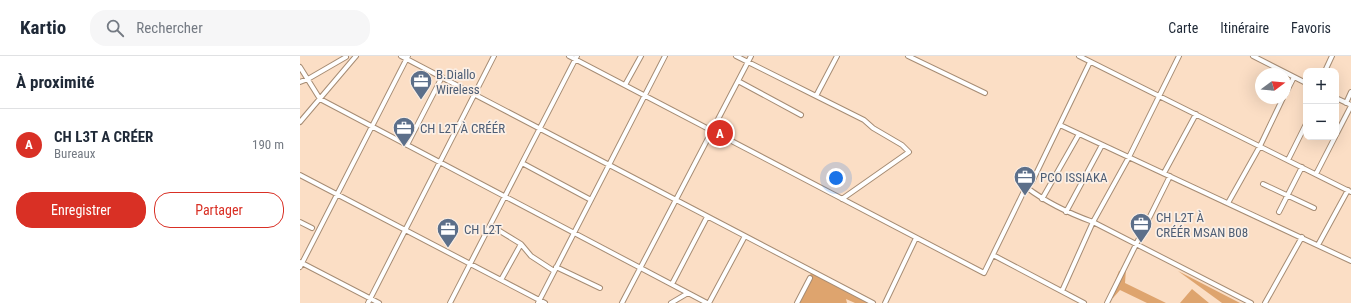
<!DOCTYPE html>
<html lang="fr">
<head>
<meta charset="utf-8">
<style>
	body { margin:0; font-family:"Roboto Condensed",sans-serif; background:#f6f6f7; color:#1f2937 }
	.controls { position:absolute; right:12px; top:12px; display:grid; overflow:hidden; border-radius:8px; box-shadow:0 4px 16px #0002 }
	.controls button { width:36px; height:36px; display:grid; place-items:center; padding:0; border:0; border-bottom:1px solid #e0e1e3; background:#fff; color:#1f2937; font:20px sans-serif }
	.compass { position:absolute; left:955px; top:12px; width:36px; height:36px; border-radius:50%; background:#fff; box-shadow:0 4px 16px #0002; rotate:74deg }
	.you { position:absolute; left:536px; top:122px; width:14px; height:14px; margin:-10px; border:3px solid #fff; border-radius:50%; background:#1a73e8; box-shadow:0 0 0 6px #1a73e833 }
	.badge { display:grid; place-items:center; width:26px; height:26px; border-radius:50%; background:#d93025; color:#fff; font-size:13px; font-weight:700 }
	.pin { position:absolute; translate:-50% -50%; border:2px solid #fff; box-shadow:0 1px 4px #0006 }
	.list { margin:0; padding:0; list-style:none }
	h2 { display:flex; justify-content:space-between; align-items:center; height:52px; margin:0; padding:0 16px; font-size:17px }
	h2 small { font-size:13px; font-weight:400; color:#747a83 }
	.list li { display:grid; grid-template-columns:26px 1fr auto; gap:12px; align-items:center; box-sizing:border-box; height:72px; padding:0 16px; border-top:1px solid #e0e1e3 }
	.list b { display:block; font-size:15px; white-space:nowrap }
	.list p { margin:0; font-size:13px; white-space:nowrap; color:#747a83 }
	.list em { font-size:13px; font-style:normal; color:#747a83 }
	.actions { display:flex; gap:8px; padding:12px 16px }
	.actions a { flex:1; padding:9px 0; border:1px solid #d93025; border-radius:16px; text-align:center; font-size:14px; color:#d93025 }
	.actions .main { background:#d93025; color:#fff }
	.icon { flex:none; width:22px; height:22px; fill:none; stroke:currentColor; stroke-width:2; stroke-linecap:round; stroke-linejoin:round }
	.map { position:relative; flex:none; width:1051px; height:247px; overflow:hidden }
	header { display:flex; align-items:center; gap:24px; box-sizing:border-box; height:56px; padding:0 20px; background:#fff; border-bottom:1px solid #e0e1e3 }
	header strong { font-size:19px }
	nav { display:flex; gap:22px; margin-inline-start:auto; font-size:14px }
	.search { width:280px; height:36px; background:#f6f6f7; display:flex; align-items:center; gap:10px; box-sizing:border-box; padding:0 14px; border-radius:16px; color:#747a83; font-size:15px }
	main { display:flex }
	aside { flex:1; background:#fff }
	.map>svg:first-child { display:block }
	.green { fill:#dea46e }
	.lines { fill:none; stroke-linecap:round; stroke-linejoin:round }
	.minor-casing { stroke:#a68c74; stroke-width:6 }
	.minor { stroke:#fff; stroke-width:4 }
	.labels { text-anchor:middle; stroke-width:3.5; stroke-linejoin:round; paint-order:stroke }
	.service-label { font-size:13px; fill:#4e5e75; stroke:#fbefe5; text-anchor:start }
</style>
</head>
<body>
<header>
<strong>Kartio</strong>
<div class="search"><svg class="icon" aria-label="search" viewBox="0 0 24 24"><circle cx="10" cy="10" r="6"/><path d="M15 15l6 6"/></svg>Rechercher</div>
<nav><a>Carte</a><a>Itinéraire</a><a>Favoris</a></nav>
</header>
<main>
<aside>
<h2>À proximité<small></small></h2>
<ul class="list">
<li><span class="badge">A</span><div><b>CH L3T A CRÉER</b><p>Bureaux</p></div><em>190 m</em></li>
</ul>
<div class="actions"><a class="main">Enregistrer</a><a>Partager</a></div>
</aside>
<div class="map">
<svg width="1051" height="247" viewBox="0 0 1051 247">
	<rect width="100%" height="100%" fill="#fbdec5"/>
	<path class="green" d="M826,213l-1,14 41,20h-19l-27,-13 -7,8 -4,-2 10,-25z
		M878,215l62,32h-18z
		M511,217l57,30h-13l-9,-4 1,4h-51z
		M892,233l17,14h-29z"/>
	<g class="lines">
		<g class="minor-casing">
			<path id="minor" d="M101,0l472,247
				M269,0l415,217 42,-86 6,-5 58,-120
				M436,0l80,40 21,-40
				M608,0l77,37
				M779,0l272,136
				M953,0l53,27
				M0,11l20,32 387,204
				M1025,15l7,-15
				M438,25l63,34
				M0,26l8,-3 38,-22
				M325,29l16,-29
				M985,39l9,-18
				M516,40l48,24 9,8 29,17 7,7 -67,47
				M1036,42l15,7
				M1046,47l5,-11
				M0,66l56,-66
				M760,69l291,136
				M1036,79l15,-29
				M107,89l35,-68
				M988,104l18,-36
				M222,107l69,37
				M864,117l32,-59
				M1016,118l19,-37
				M0,119l245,128
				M963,128l51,24
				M726,131c21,16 42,26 67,35l158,81
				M742,143l37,-65
				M928,147l32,-57 23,-48
				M766,156l36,-67
				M979,156l23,-45
				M0,166l12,6
				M190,169l31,19 10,12 23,15
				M1018,189l30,-55
				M693,199l91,48
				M0,206l79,41
				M0,211l108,-211
				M256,211l44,21
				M201,224l20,-36
				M372,228l35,-67
				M762,235l31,-69 36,-65 50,-101
				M68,247l126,-247
				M150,247l127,-247
				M238,247l127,-247
				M322,247l129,-247
				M371,247l17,-10
				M409,247l36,-67
				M497,247l13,-25
				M585,247l31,-65
				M807,247l63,-127
				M965,247l37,-66"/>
		</g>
		<use href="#minor" class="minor"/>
	</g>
	<defs>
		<g id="office-pin" transform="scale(1.15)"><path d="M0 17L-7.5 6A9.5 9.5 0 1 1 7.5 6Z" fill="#5c6f8a" stroke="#fbefe5"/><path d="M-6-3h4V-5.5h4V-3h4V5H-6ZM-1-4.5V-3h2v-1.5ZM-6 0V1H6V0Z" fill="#fff"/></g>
	</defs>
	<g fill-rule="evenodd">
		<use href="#office-pin" x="121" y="25"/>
		<use href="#office-pin" x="104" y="72"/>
		<use href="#office-pin" x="725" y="121"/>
		<use href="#office-pin" x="841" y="168"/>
		<use href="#office-pin" x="148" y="173"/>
	</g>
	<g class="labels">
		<g class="service-label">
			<text x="136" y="23">B.Diallo<tspan x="136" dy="15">Wireless</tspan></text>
			<text x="120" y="77">CH L2T À CRÉÉR</text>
			<text x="740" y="126">PCO ISSIAKA</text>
			<text x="856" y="166">CH L2T À<tspan x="856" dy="15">CRÉÉR MSAN B08</tspan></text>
			<text x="164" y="178">CH L2T</text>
		</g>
	</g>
</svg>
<div class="controls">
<button>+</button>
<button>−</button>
</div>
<svg class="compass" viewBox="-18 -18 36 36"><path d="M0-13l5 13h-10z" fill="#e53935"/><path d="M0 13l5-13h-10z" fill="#747a83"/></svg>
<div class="you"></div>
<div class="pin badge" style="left:420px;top:77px">A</div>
</div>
</main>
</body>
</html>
